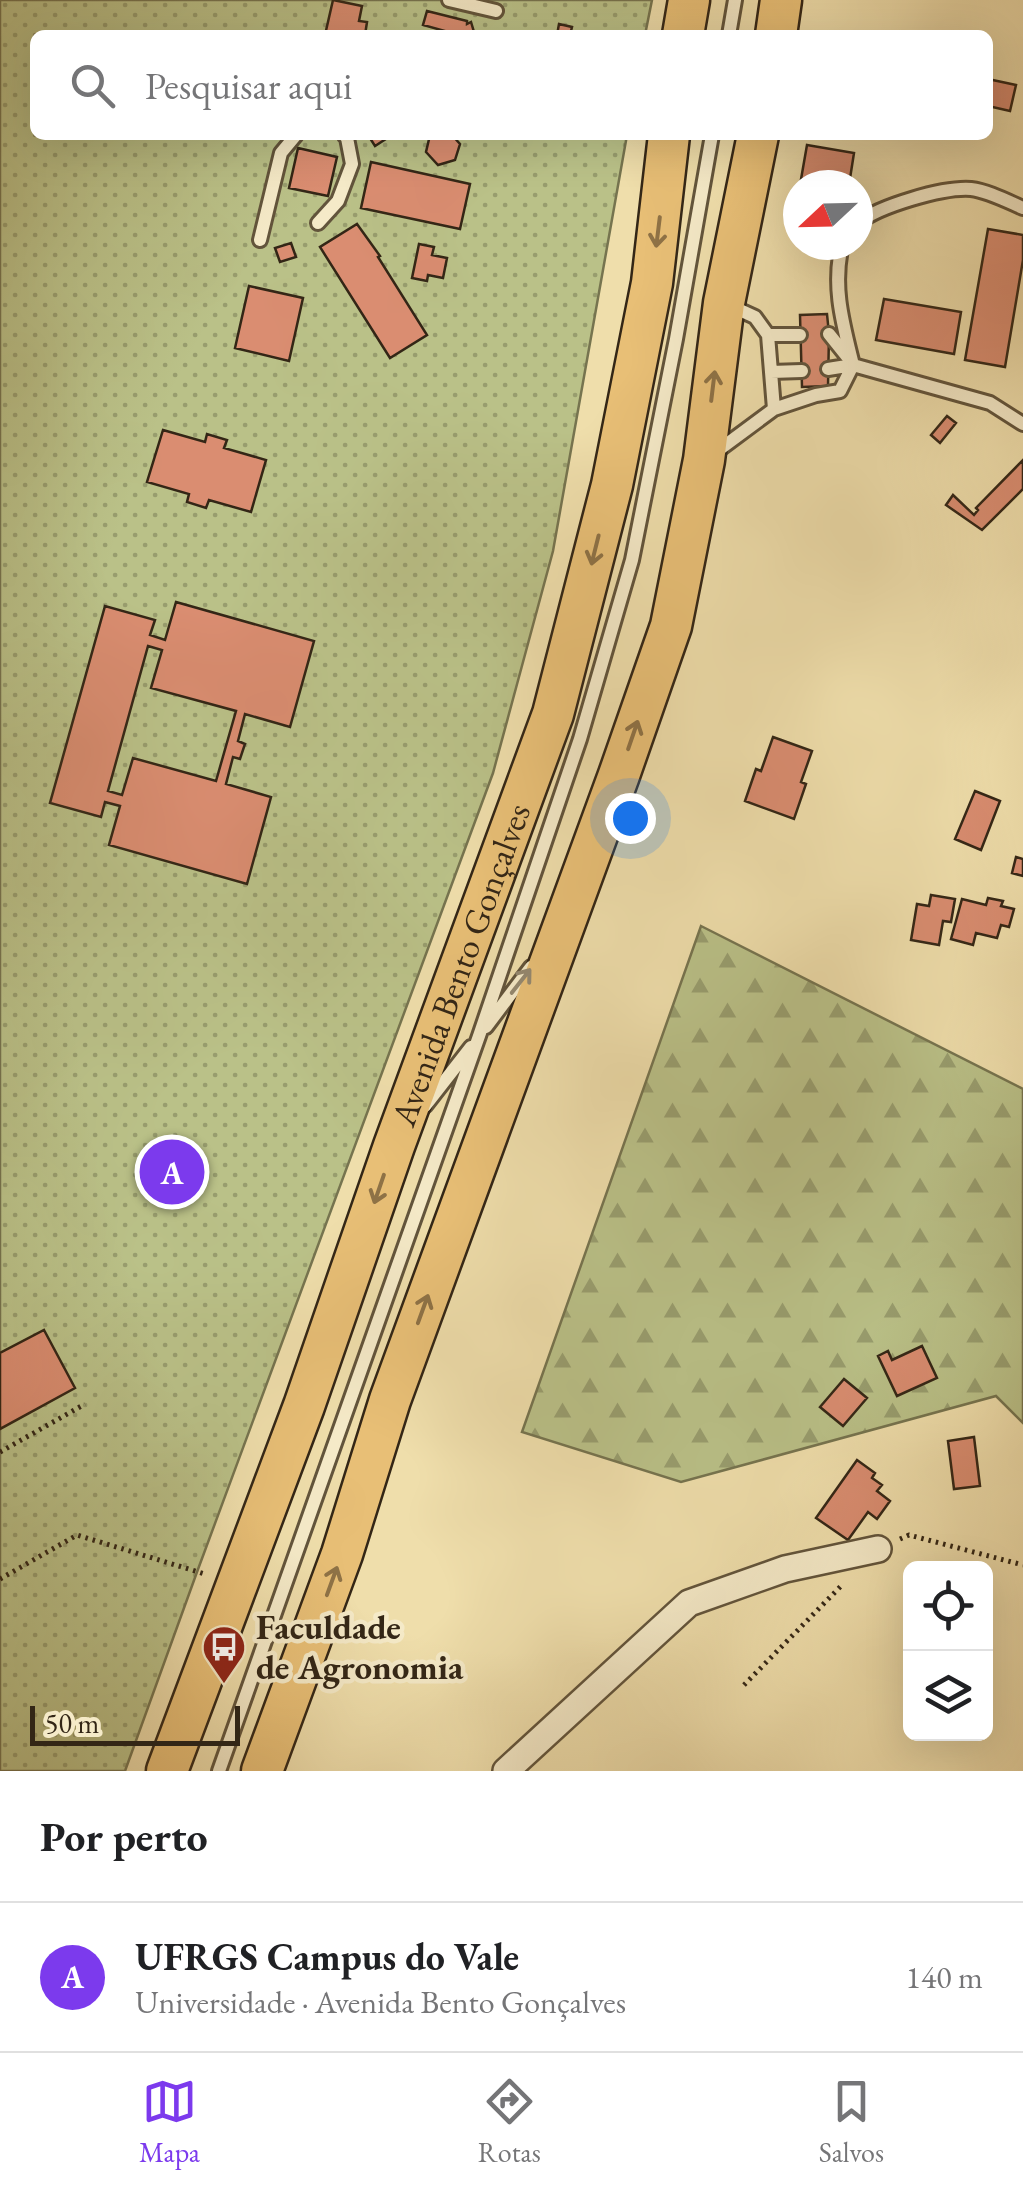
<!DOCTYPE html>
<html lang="pt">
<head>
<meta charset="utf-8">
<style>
	body { margin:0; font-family:"EB Garamond",serif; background:#f2f2f2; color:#202124 }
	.controls { position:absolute; right:30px; bottom:30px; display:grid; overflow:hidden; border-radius:15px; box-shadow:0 10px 40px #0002 }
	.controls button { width:90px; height:90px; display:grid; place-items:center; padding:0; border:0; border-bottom:2px solid #e0e0e0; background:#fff; color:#202124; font:50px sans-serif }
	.compass { position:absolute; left:783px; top:170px; width:90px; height:90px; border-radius:50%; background:#fff; box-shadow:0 10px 40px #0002; rotate:248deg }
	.scale { position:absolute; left:30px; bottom:25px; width:210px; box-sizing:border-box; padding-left:10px; border:5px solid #332616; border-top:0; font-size:28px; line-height:35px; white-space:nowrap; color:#332616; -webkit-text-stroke:8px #f5eac8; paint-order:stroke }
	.you { position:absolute; left:630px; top:818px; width:35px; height:35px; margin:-25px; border:8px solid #fff; border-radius:50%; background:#1a73e8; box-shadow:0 0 0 15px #1a73e833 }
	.badge { display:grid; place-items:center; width:65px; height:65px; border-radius:50%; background:#7c3aed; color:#fff; font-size:32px; font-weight:700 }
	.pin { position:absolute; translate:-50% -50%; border:5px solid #fff; box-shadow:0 2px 10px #0006 }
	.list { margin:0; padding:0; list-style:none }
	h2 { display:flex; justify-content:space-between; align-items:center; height:130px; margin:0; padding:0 40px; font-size:42px }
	h2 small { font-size:32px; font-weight:400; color:#757577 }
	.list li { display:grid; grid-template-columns:65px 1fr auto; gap:30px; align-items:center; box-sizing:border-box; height:150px; padding:0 40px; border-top:2px solid #e0e0e0 }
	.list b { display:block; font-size:38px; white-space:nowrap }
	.list p { margin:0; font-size:32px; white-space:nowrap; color:#757577 }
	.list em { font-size:32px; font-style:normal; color:#757577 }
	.icon { flex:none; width:55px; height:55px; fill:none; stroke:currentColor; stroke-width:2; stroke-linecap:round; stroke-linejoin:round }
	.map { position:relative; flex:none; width:1023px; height:1771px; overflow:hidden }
	.search { position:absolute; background:#fff; box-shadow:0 10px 40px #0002; left:30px; right:30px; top:30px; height:110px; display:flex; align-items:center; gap:25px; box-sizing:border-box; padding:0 35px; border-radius:15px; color:#757577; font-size:38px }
	.sheet { height:280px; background:#fff }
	nav { display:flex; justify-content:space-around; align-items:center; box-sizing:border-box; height:140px; border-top:2px solid #e0e0e0; background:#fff; font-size:28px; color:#757577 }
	nav a { display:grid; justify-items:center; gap:5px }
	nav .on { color:#7c3aed }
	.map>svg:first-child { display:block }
	.grass { fill:url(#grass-dots); stroke:#76744f; stroke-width:2.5 }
	.forest { fill:url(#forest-firs); stroke:#76744f; stroke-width:2.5 }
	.building { fill:#da8d71; stroke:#332616; stroke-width:2.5; fill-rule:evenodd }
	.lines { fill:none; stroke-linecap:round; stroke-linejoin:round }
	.lane-casing { stroke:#62543b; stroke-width:18 }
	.street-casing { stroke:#62543b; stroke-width:30 }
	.primary-casing { stroke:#332616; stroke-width:45 }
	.path { stroke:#332616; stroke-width:5; stroke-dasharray:2.5 5; stroke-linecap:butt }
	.lane { stroke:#f5eac8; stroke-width:12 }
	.street { stroke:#f5eac8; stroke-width:25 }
	.primary { stroke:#e8bf76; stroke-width:40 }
	.oneway { stroke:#8e7246 }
	.oneway2 { stroke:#94886f }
	.labels { text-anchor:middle; stroke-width:9; stroke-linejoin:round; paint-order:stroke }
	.street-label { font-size:35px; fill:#332616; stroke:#f5eac8 }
	.poi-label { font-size:35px; font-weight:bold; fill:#332616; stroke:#f5eac8; text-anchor:start }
</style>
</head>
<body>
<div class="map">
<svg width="1023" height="1771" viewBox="0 0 1023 1771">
	<defs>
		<pattern id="grass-dots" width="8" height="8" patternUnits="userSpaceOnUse" patternTransform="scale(2.5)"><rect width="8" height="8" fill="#bac188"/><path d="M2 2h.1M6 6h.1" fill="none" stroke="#989d6e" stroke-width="1.8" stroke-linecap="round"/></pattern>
		<pattern id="forest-firs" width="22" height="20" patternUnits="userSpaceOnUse" patternTransform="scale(2.5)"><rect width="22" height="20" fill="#bac188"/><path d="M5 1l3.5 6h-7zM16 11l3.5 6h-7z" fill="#989d6e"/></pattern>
	</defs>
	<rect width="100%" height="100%" fill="#efdeab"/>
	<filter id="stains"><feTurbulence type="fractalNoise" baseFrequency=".002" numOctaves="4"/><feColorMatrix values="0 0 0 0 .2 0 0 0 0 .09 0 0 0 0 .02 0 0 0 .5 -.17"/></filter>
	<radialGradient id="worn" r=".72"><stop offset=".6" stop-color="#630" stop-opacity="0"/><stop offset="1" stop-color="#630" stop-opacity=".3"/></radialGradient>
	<path class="grass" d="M0,0h652l-7,35h-610v100h592l-74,416 -60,222 -296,799 -72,199h-125z"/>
	<path class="forest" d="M701,926l322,163v334l-27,-27 -315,86 -159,-50z"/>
	<path class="building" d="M333,0l29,6 -3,15 8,1 -2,13h-40z
		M427,11l40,10v3l4,-2 3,10 -4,3h-11l-36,-10z
		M559,24l13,3 -2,8h-13z
		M988,79l28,6 -6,26 -22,-5z
		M368,135h24l-17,11z
		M430,135h22l8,9 -5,16 -17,5 -12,-13z
		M807,145l47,8 -5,32h-49z
		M298,148l39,9 -9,39 -39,-8z
		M371,162l99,22 -10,45 -99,-21z
		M357,224l23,32 -2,1 49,78 -37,23 -70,-111z
		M988,229l35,6v25l-18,107 -40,-7z
		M291,243l5,14 -16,5 -5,-14z
		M419,244l15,3 -2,8 15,3 -4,20 -15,-3 -1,6 -15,-3z
		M249,286l54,12 -14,63 -54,-13z
		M884,299l77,13 -7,42 -78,-14z
		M827,314l2,20 -1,52 -26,1 -2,-72z
		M947,416l9,7 -16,20 -9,-8z
		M163,430l42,12 2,-8 20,6 -3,8 42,12 -15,52 -42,-12 -3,8 -19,-6 2,-8 -42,-12z
		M1023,460v29l-41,41 -36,-25 7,-10 21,20 4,-5 -2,-2z
		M176,602l138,39 -24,86 -45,-13 -7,27 7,3 -5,15 -7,-2 -7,27 45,13 -24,87 -138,-39 11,-39 -15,-4 -4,15 -51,-14 55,-197 50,14 -5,15 15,5zM148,646l14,4 -11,38 85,23 -20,70 -83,-23 -11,37 -14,-4z
		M773,737l39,14 -11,31 5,2 -12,35 -49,-18 11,-32 5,2z
		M975,791l25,10 -19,49 -26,-11z
		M1016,857l7,2v17l-11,-3z
		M931,895l24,4 -4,23 -8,-1 -4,24 -28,-5 6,-36 12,2z
		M988,898l15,3 -2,5 13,3 -5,18 -8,-2 -4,13 -21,-5 -3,12 -22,-6 11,-40 24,6z
		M44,1330l31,58 -75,41v-76z
		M922,1346l15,32 -40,18 -19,-40 10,-5 4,9z
		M844,1379l23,19 -24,28 -23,-19z
		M974,1437l6,49 -26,3 -6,-48z
		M857,1460l18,13 -3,5 10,7 -5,6 13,10 -13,18 -9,-7 -20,28 -32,-22z"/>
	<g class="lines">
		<g class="lane-casing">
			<path id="lane" d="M449,0l47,11
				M729,35l6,-35
				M318,223l20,-22 14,-37 -5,-26 -3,-3
				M858,223c21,-17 85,-36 113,-34 17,2 36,12 52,19
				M260,240l21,-87 15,-18
				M829,334l20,25
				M768,335h32
				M828,369l25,-4 137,38 33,21
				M771,372l31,-1
				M774,409l42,-14 24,-4 13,-26c-10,-41 -21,-78 -11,-120
				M716,452l58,-43 -6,-74 -13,-18 -24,-11
				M486,1027l45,-60
				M425,1106l46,-59
				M219,1771l260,-735 101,-297 52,-179 44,-221 36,-204"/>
		</g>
		<g class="street-casing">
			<path id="street" d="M506,1771l183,-168 96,-34 93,-20"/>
		</g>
		<g class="primary-casing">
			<g id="primary">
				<path d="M683,35l6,-35"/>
				<path d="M776,35l5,-35"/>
				<path id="s1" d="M167,1771l137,-365 90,-260 159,-432 59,-229 40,-202 17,-148"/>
				<path d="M262,1771l80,-217 48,-154 229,-625 52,-149 33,-166 20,-157 34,-168"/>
			</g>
		</g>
		<path class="path" d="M0,1452l85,-48
			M900,1539l9,-4 114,30
			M0,1579l77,-44 128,39
			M744,1685l98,-100"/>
		<use href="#lane" class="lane"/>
		<use href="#street" class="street"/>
		<use href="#primary" class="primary"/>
	</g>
	<defs><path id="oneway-shaft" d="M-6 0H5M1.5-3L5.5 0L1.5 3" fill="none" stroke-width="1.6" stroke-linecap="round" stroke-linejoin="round" transform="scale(2.5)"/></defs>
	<g class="oneway">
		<use href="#oneway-shaft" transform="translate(658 232) rotate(97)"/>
		<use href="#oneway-shaft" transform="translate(713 386) rotate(-83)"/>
		<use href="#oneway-shaft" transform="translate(595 550) rotate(104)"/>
		<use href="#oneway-shaft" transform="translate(633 735) rotate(-71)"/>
		<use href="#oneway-shaft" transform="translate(379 1189) rotate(109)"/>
		<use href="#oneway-shaft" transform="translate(423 1309) rotate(-70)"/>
		<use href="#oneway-shaft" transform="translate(332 1581) rotate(-70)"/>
	</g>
	<use class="oneway2" href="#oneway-shaft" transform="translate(521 981) rotate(-52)"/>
	<defs>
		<g id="bus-pin" transform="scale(2.25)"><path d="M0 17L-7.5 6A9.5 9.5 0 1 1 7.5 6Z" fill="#8f2418" stroke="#f5eac8"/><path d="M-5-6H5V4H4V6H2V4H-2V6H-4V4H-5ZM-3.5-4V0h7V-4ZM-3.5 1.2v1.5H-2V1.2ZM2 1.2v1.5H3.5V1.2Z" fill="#fff"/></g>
	</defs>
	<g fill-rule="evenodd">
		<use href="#bus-pin" x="224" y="1647"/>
	</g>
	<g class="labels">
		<g class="street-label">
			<text dy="12" stroke="none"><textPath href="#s1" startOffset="858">Avenida Bento Gonçalves</textPath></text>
		</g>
		<g class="poi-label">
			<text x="256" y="1639">Faculdade<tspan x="256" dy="40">de Agronomia</tspan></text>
		</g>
	</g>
	<rect width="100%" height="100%" filter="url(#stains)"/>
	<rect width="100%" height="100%" fill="url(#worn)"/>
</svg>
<div class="controls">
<button><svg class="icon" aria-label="locate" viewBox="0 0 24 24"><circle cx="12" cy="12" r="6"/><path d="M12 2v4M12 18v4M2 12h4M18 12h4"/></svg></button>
<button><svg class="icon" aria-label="layers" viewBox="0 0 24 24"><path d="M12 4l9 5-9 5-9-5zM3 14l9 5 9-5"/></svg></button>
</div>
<svg class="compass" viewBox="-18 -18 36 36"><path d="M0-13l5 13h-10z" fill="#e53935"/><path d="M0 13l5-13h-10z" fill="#757577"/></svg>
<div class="scale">50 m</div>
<div class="you"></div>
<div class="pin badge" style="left:172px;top:1172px">A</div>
<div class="search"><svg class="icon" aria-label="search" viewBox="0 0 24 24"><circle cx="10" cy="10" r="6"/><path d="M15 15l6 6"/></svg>Pesquisar aqui</div>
</div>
<section class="sheet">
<h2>Por perto<small></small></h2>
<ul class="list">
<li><span class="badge">A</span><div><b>UFRGS Campus do Vale</b><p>Universidade · Avenida Bento Gonçalves</p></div><em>140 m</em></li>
</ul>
</section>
<nav>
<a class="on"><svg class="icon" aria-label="map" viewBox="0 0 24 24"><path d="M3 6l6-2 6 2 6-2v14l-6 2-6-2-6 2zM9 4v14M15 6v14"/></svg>Mapa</a>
<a><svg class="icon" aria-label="directions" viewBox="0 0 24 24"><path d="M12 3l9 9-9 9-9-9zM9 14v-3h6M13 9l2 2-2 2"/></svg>Rotas</a>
<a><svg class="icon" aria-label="saved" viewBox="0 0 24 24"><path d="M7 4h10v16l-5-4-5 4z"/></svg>Salvos</a>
</nav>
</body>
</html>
